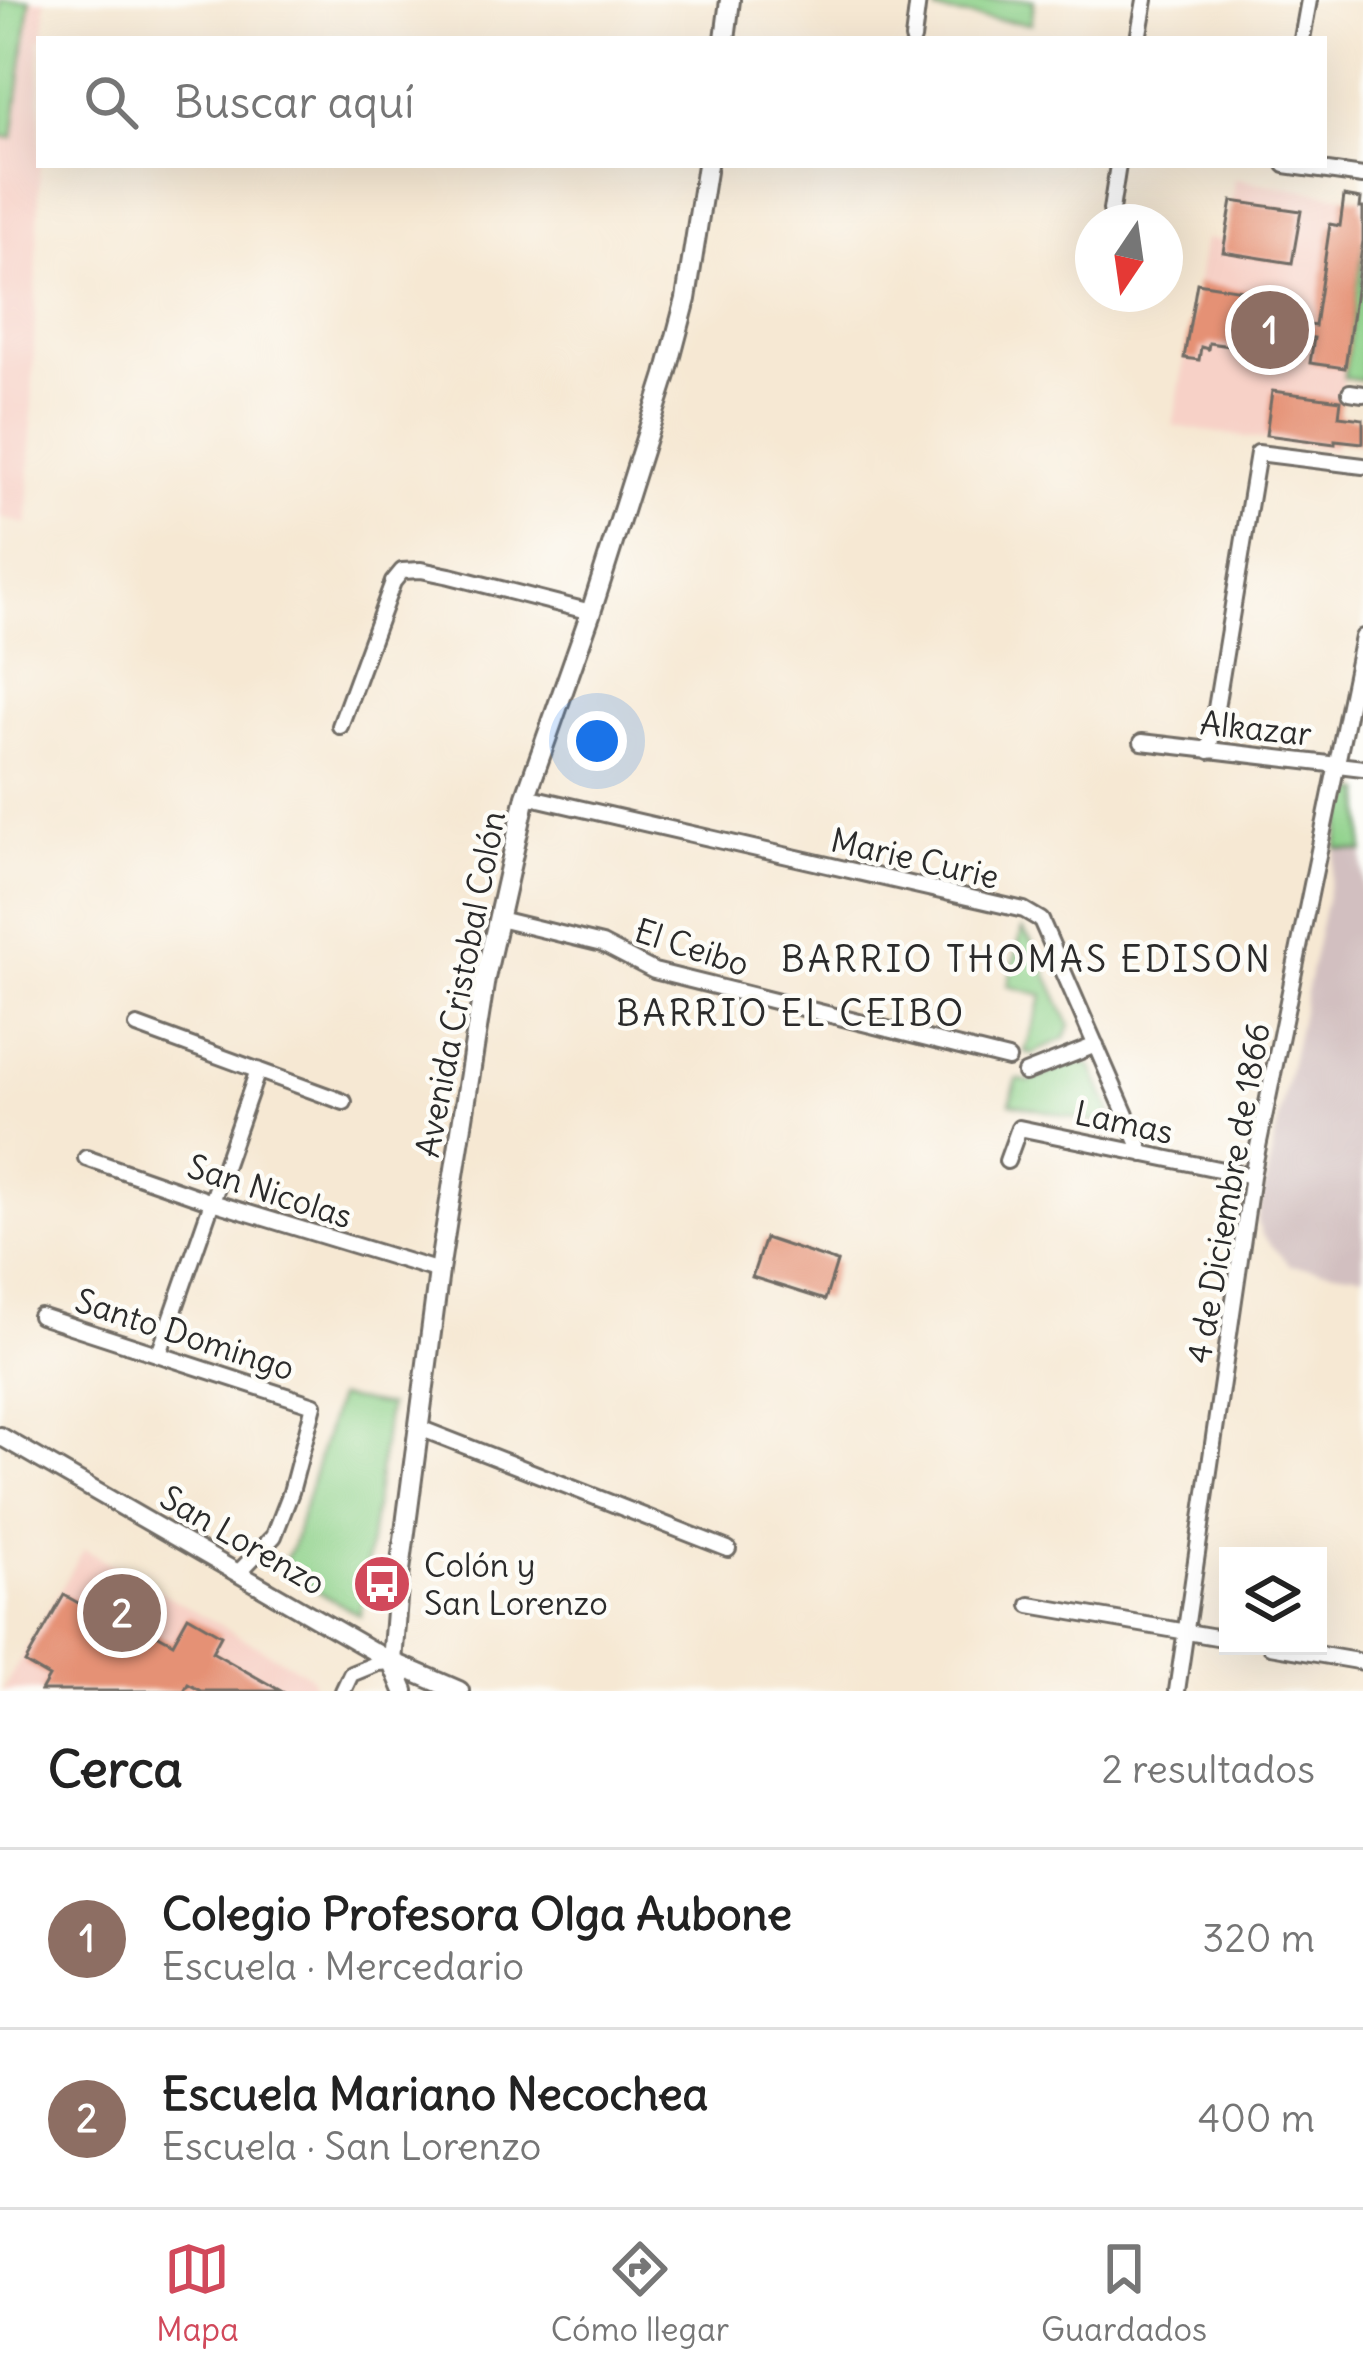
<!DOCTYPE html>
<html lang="es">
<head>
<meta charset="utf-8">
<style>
	body { margin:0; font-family:Delius,sans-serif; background:#f2f2f2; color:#222 }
	.controls { position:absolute; right:36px; bottom:36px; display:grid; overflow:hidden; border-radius:0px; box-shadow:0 12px 48px #0002 }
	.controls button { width:108px; height:108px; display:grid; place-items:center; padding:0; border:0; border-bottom:3px solid #e0e0e0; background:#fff; color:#222; font:60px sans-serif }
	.compass { position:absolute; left:1075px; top:204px; width:108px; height:108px; border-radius:50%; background:#fff; box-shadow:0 12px 48px #0002; rotate:193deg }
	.you { position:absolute; left:597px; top:741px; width:42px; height:42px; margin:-30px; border:9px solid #fff; border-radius:50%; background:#1a73e8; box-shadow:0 0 0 18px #1a73e833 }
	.badge { display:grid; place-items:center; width:78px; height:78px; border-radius:50%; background:#d1495b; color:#fff; font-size:39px; font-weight:700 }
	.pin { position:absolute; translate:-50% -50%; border:6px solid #fff; box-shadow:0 3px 12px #0006 }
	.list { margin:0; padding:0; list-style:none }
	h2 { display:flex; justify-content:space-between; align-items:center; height:156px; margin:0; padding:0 48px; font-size:51px }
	h2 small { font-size:39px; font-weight:400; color:#767676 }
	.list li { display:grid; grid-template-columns:78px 1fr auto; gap:36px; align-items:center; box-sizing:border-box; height:180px; padding:0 48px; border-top:3px solid #e0e0e0 }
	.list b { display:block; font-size:45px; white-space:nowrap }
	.list p { margin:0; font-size:39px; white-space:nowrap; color:#767676 }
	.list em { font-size:39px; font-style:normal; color:#767676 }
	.icon { flex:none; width:66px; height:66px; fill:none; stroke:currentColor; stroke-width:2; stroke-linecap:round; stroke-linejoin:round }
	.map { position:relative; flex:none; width:1363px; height:1691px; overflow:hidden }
	.search { position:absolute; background:#fff; box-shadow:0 12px 48px #0002; left:36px; right:36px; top:36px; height:132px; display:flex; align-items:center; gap:30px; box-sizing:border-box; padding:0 42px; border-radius:0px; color:#767676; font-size:45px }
	.sheet { height:516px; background:#fff }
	nav { display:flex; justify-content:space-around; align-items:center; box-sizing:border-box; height:168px; border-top:3px solid #e0e0e0; background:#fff; font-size:33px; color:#767676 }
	nav a { display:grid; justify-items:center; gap:6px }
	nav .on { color:#d1495b }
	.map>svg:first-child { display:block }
	.built { fill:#f7d1c7 }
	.industrial { fill:#d2bfc0 }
	.green { fill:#8ed18a; stroke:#5c7e5a; stroke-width:3 }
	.building { fill:#e59174 }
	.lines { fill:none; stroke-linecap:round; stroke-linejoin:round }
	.minor-casing { stroke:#726d66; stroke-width:20 }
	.tertiary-casing { stroke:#726d66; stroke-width:22 }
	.secondary-casing { stroke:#726d66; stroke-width:24 }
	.minor { stroke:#fff; stroke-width:14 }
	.tertiary { stroke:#fff; stroke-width:16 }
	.secondary { stroke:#fff; stroke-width:18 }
	.labels { text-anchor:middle; stroke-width:9; stroke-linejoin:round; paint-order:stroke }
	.street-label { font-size:33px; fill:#2b2b2b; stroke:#fdfcf7 }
	.poi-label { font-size:33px; fill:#2b2b2b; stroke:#fdfcf7; text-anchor:start }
	.neighbourhood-label { font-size:36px; letter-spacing:3px; fill:#2b2b2b; stroke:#fdfcf7 }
</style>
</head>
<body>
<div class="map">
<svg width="1363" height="1691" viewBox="0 0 1363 1691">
	<rect width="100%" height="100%" fill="#fdfcf7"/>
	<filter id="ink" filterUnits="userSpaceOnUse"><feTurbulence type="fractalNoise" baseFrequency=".00833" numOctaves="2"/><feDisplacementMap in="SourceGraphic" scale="24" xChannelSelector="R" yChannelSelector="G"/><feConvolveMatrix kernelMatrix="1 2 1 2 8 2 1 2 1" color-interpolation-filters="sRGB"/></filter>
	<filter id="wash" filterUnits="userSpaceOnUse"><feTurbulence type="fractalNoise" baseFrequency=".004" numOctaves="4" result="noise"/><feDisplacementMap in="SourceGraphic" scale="48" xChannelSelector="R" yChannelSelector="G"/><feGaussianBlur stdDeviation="2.7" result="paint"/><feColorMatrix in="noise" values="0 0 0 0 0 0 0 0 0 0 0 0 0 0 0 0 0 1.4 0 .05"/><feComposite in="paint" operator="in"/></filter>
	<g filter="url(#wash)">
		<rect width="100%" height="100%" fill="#f6e8d3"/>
		<path class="built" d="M0,0h45l-1,39h-5l1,126 -12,360 -28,-8z
			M1235,179l128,20v42l-29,209 -161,-24 32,-187 20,2z
			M84,1549l227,127 2,9 -3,6h-308z"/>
		<path class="industrial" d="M1337,848l26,4v423l-73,-10 -28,-30 -5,-13z"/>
		<path class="green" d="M0,0h30l-17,138 -13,-2z
			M938,0h96l-3,24 -94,-12z
			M1363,241v140l-19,-3z
			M1359,791l4,1v60l-26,-4 9,-48z
			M1022,929l10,13 38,83 -5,13 -33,16 -7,-2 18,-57 -35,-9z
			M1078,1061l13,5 20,46 -9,12 -92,-21 7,-24 13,3z
			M337,1397l51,9 -28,209 -81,-46 13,-22z"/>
		<g id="blocks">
			<path class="building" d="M1344,196l17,3 -1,9h3v33l-18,127 -35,-5 4,-25 -33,-5 -3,20 -69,-10 -1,6 -7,-2 -2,13 -15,-2 13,-75 90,14 -3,24 31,5 15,-102 10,2z
				M1232,201l69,10 -9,52 -69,-11z
				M1272,391l69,9 -2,16 24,3v24l-28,-3v4l-69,-9z
				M765,1238l72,24 -12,38 -73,-23z
				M64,1595l27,15 6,-9 76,42 15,-27 33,19 -9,17 69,39h-80l-13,-7 -4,7h-143l8,-14 -24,-14z"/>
		</g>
	</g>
	<g filter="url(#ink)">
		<use href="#blocks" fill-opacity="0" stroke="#726d66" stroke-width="3"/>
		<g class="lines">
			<g class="minor-casing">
				<path id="minor" d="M913,39l5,-39
					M1138,39l7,-39
					M1302,39l7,-39
					M1285,165l78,11
					M1111,210l7,-45
					M1350,392l13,2
					M340,726l53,-144 9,-11 19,-1 29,6 141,36
					M1142,742l221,26
					M1209,751l49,-298 105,13
					M526,796l498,114 17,10 102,234
					M499,919l103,25 52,27 354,88
					M137,1026l207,76
					M1025,1073l71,-28
					M86,1158l126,44 227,69
					M1007,1161l12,-33 233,48
					M40,1316l274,89 -23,87 -17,44 -35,36
					M159,1354l99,-284
					M417,1427l311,122
					M1030,1605l198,34
					M1270,1646l93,16
					M343,1691l8,-17 27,-11 13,-1
					M1177,1691l75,-515 111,-539"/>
			</g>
			<g class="tertiary-casing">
				<path id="tertiary" d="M0,1436l392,226"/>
			</g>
			<g class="secondary-casing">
				<path id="secondary" d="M725,39l5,-39
					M392,1662l67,29
					M404,1691l-12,-29 6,-76 41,-315 46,-293 41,-182 65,-184 75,-237 20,-76 21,-134"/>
			</g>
			<use href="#minor" class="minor"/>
			<use href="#tertiary" class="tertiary"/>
			<use href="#secondary" class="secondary"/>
		</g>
	</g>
	<defs>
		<g id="bus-disc" transform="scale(3)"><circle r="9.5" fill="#d1495b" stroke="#fdfcf7"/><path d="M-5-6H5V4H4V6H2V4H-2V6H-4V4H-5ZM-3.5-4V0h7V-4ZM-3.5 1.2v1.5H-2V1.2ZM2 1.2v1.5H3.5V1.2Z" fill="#fff"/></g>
	</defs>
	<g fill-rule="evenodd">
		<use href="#bus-disc" x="382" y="1584"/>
	</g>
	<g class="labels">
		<g class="street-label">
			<text transform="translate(1256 728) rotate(6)" y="12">Alkazar</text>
			<text transform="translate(915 858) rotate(13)" y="12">Marie Curie</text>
			<text transform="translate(692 947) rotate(18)" y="12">El Ceibo</text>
			<text transform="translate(460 984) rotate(-79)" y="12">Avenida Cristobal Colón</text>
			<text transform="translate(1124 1122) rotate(12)" y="12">Lamas</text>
			<text transform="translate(270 1191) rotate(18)" y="12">San Nicolas</text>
			<text transform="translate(1228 1193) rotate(-80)" y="12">4 de Diciembre de 1866</text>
			<text transform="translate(185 1334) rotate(18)" y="12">Santo Domingo</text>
			<text transform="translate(243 1540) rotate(30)" y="12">San Lorenzo</text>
		</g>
		<g class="poi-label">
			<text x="424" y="1577">Colón y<tspan x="424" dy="38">San Lorenzo</tspan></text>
		</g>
		<g class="neighbourhood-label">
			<text x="1027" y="972">BARRIO THOMAS EDISON</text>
			<text x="791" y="1026">BARRIO EL CEIBO</text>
		</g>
	</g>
</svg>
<div class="controls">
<button><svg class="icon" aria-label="layers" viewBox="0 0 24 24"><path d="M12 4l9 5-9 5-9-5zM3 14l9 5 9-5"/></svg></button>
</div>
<svg class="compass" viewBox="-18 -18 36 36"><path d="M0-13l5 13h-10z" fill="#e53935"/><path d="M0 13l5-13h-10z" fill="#767676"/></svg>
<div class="you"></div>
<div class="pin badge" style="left:1270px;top:330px;background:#8d6e63">1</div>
<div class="pin badge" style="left:122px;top:1613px;background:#8d6e63">2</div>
<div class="search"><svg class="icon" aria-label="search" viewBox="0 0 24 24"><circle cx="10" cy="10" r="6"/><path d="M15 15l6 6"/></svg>Buscar aquí</div>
</div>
<section class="sheet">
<h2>Cerca<small>2 resultados</small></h2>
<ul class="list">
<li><span class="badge" style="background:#8d6e63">1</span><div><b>Colegio Profesora Olga Aubone</b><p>Escuela · Mercedario</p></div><em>320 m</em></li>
<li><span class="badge" style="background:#8d6e63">2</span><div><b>Escuela Mariano Necochea</b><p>Escuela · San Lorenzo</p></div><em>400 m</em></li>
</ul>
</section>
<nav>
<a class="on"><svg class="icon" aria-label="map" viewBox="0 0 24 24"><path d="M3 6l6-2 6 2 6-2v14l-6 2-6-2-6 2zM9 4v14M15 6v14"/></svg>Mapa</a>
<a><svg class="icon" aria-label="directions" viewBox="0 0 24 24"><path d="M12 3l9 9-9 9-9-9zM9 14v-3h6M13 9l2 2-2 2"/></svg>Cómo llegar</a>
<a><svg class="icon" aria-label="saved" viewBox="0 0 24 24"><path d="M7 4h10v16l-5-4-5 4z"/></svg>Guardados</a>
</nav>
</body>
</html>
